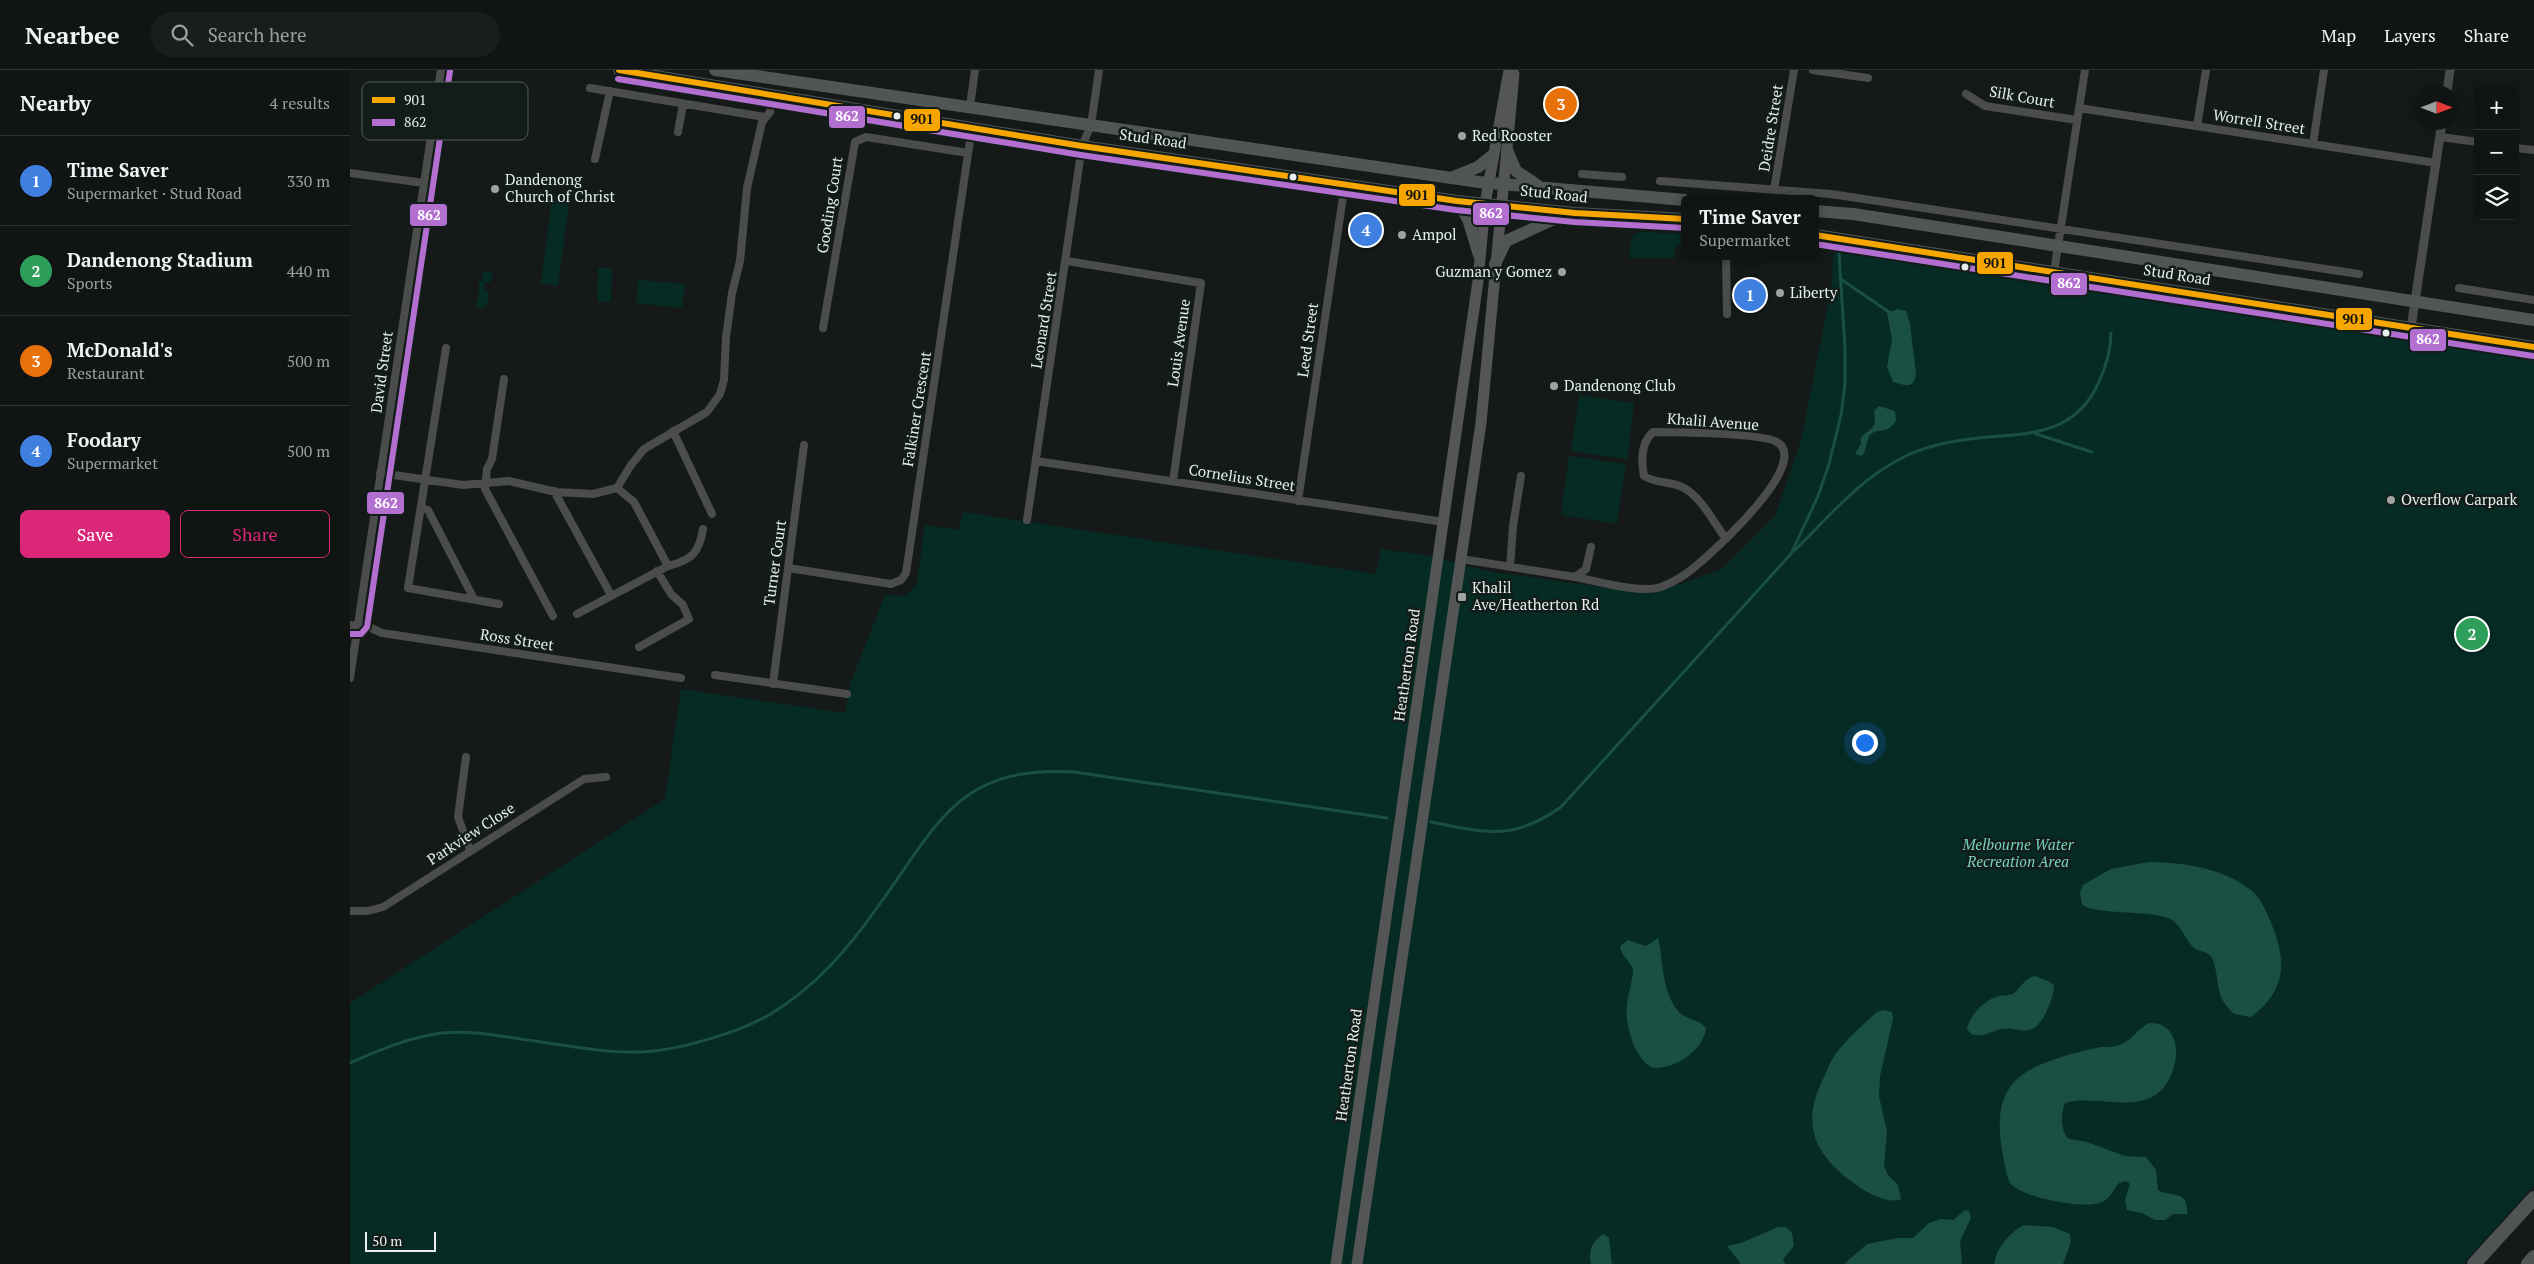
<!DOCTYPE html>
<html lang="en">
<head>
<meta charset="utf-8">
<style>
	body { margin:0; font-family:"PT Serif",serif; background:#191d1c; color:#f1f3f6 }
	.controls { position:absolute; right:15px; top:15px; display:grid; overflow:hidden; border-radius:8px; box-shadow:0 5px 20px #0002 }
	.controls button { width:45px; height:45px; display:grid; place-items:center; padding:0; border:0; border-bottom:1px solid #303333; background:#101413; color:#f1f3f6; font:25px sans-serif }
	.compass { position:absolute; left:2064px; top:15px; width:45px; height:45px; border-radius:50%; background:#101413; box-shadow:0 5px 20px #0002; rotate:90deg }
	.scale { position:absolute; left:15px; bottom:12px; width:71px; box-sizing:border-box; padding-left:5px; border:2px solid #e7eeec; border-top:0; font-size:14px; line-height:18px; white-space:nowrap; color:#e7eeec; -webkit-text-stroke:4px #121d1a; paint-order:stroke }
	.you { position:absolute; left:1514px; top:672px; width:18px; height:18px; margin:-12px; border:4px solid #fff; border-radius:50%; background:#1a73e8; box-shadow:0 0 0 8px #1a73e833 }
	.badge { display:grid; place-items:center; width:32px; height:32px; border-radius:50%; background:#db2777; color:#fff; font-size:16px; font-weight:700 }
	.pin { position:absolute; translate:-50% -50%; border:2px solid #fff; box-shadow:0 1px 5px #0006 }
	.popup { position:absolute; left:1331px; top:125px; width:138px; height:65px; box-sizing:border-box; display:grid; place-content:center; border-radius:8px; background:#101413; filter:drop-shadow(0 1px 4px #0005); font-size:16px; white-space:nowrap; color:#9c9ea0 }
	.popup b { font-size:19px; color:#f1f3f6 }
	.popup::after { content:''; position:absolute; left:50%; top:100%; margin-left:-10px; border:10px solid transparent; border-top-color:#101413 }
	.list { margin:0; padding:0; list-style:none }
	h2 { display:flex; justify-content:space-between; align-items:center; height:65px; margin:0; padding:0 20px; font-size:21px }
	h2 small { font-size:16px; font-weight:400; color:#9c9ea0 }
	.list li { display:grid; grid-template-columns:32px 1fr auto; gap:15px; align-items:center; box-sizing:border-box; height:90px; padding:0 20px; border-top:1px solid #303333 }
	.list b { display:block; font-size:19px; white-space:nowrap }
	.list p { margin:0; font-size:16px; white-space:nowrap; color:#9c9ea0 }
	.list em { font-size:16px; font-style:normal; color:#9c9ea0 }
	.actions { display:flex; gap:10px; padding:15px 20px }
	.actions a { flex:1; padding:11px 0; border:1px solid #db2777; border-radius:8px; text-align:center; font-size:18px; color:#db2777 }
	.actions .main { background:#db2777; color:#fff }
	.icon { flex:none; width:28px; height:28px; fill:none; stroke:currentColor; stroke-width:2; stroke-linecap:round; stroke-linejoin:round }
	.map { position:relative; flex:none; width:2184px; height:1194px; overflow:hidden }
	header { display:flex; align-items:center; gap:30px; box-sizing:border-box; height:70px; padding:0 25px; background:#101413; border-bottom:1px solid #303333 }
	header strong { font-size:24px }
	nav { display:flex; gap:28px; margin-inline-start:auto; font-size:18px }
	.search { width:350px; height:45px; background:#191d1c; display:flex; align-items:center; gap:12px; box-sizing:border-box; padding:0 18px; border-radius:28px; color:#9c9ea0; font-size:19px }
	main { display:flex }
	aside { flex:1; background:#101413 }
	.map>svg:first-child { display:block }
	.green { fill:#052b24 }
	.water { fill:#1a4f44 }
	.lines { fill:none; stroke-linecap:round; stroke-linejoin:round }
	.stream { stroke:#1a4f44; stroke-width:3 }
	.minor { stroke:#4b4d4d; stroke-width:8 }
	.tertiary { stroke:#4b4d4d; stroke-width:9 }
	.primary { stroke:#545656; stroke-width:11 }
	.trunk { stroke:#525555; stroke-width:12 }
	.motorway { stroke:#505454; stroke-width:14 }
	.bus-1-casing { stroke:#121d1a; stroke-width:10 }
	.bus-2-casing { stroke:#121d1a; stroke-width:10 }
	.bus-1 { stroke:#f7a600; stroke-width:6 }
	.bus-2 { stroke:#b36fd0; stroke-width:6 }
	.bus-dot { fill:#e7eeec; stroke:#121d1a; stroke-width:2 }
	.poi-dot { fill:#9ea4a2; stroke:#121d1a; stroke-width:2 }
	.labels { text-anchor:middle; stroke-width:5; stroke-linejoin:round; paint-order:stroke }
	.street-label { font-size:15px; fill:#e7eeec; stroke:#121d1a }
	.poi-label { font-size:15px; fill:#e7eeec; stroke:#121d1a; text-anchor:start }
	.park-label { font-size:15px; font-style:italic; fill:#78d2bd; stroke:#121d1a }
	.key { fill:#121d1a; stroke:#525c59; stroke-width:1 }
	.key-label { font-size:14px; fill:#e7eeec }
	.line-badge { stroke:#121d1a; stroke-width:2 }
	.badge-label { font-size:14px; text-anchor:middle; font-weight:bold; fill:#fff }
	.pale-badge-label { font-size:14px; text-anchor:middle; font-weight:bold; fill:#111 }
</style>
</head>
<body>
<header>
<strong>Nearbee</strong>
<div class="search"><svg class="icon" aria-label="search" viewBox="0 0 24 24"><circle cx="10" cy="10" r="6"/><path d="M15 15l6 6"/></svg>Search here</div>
<nav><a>Map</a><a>Layers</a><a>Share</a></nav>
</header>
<main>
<aside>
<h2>Nearby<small>4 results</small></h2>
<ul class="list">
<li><span class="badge" style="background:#3f7fe0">1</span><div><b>Time Saver</b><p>Supermarket · Stud Road</p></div><em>330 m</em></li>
<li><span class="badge" style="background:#2e9e5b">2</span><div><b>Dandenong Stadium</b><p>Sports</p></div><em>440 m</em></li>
<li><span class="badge" style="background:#e8710a">3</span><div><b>McDonald's</b><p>Restaurant</p></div><em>500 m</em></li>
<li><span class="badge" style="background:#3f7fe0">4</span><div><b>Foodary</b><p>Supermarket</p></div><em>500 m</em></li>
</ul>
<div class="actions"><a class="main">Save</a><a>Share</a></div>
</aside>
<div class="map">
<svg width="2184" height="1194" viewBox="0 0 2184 1194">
	<rect width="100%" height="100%" fill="#151a19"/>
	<path class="green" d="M202,130l17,3 -11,83 -17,-3z
		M1291,162l44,2v11h-9l-2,13h-45l2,-18 3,-6z
		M1484,182l328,49 372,59v825l-71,79h-2113v-261l315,-204 16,-110 164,24 5,-29 35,-89 20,1 9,-8 3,-6 8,-57 33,5 5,-18 413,62 5,-25 49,7 56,15 166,23 70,-25 53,-53 26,-76 30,-151z
		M248,198h14l-1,34h-14z
		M133,201l9,1 -1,10h-6l-1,8 5,1 -2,15h-3v2l-8,-1 1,-9 2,-1v-16h3z
		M288,210l47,4 -3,24 -46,-5z
		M1229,325l55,8 -7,56 -56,-8z
		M1219,386l57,8 -9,60 -56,-9z"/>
	<path class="water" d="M1548,239l8,2 4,13 6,50c-2,16 -13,11 -23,8l-6,-15 5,-28 -5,-26z
		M1529,336l16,5 1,10c-11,14 -14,6 -25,13 -4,2 -4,16 -9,22l-7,-2 6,-10v-7c11,-10 16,-7 13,-26z
		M1799,792c36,1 71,5 102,28 8,6 14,19 18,28 18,41 19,71 -18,99l-17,-3c-4,-4 -9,-9 -12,-15 -6,-12 -4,-29 -10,-41 -5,-8 -14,-6 -19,-11 -9,-9 -13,-25 -25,-29 -20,-8 -75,-3 -86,-14l-2,-11 3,-8 28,-16z
		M1308,868c6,24 3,52 20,73 7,9 25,9 28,18 -4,22 -29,39 -52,39 -20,-7 -30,-46 -27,-65 2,-12 6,-23 6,-35l-11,-15 -2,-7 8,-6 18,6z
		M1685,906l15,6 4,3c0,12 -10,39 -22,44 -10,4 -21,-2 -31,0 -9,2 -16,8 -26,6 -4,0 -6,-3 -8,-7 5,-15 17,-28 32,-32 5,-1 11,0 15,-3 6,-5 12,-16 21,-17z
		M1534,940l8,2 1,7 -13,57 -1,20 8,36 -3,34 4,9 10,10 3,14c-11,5 -30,-4 -39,-10 -45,-30 -64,-61 -38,-112 5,-11 9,-22 17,-30 11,-13 24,-24 36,-35z
		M1799,953c40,-1 31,60 3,74 -28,13 -58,-2 -87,6 -4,9 -5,29 4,36l18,3 38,14 21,1 10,13 2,20c12,8 31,-2 29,24h-14l-8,6h-10l-13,-7 -15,-3 -2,-10 5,-16 -4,-3 -7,2c-6,7 -8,15 -17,19 -16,8 -79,-4 -91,-18 -4,-5 -5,-15 -7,-22 -5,-27 -10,-61 12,-82 17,-17 57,-27 80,-32 7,-2 16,0 23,-3 13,-4 18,-16 30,-22z
		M1615,1140l4,1 2,7 -11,23 2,23h-118l23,-20 31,-6h15l16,-15 12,-4 12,1z
		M1674,1155l29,2 17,7 1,8 -8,22h-69c3,-17 15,-31 30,-39z
		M1428,1157h8l6,6 2,13 -11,13 2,5h-44l-14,-18 14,-3z
		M1254,1164l5,4 3,26h-21c-3,-12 1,-24 13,-30z"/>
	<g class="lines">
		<path class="stream" d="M1492,210l47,32
			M1686,364l56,18
			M1444,481c34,-33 64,-71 108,-93 18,-10 41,-15 61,-18 53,-8 108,2 135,-56 8,-17 13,-32 13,-51
			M1081,752c54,11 82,19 130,-15l230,-253 27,-58 11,-32 12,-49 4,-31v-35l-6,-96
			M0,993c29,-13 60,-26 92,-30 32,-3 62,4 93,8 34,5 70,12 105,11 36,-1 98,-19 129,-37 47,-28 79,-66 110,-110 59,-81 79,-140 195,-133l313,46"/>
		<path class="minor" d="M1463,0l55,8
			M240,18l175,29
			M1616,24l19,12 92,14
			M620,36l5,-36
			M1729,38l357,55
			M1847,56l9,-56
			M328,62l5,-28
			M2090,67l38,5
			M1963,74l11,-74
			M2165,78l19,2
			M245,89l15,-68
			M0,103l74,10
			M1232,104l40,3
			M1310,111l171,13 528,80
			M1424,120l20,-120
			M1376,186l1,58
			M717,191l134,22 -28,198
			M1704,202l31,-202
			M2109,218l75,12
			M473,258l32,-186 11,-5 102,16
			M96,278l-38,240 91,16
			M154,309l-12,80 -5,10 -2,20 68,127
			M323,361l39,83
			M686,391l408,61
			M30,403l83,12 46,-4 47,11 37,2 24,-6 14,-23 13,-16 63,-37 13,-18 4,-14 2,-43 6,-44 8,-32 7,-73 15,-66 8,-10 3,-17
			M204,421l57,104
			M948,431l47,-318
			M71,438l7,2 46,89
			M677,450l55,-374 9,-21 8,-55
			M1111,489l114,18 11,-8 5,-22
			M318,496c24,-6 31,-13 35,-37
			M1160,497l3,-41 8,-50
			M438,498l103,16 10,-4 5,-7 66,-446
			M1225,507c22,4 66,17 86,10 13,-5 26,-13 36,-22 16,-13 115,-102 80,-123 -15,-9 -103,-10 -124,-10 -12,11 -12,29 -9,44 12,8 28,5 40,12 18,10 30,35 42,51
			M227,544l91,-48 -34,-64 -17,-14
			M0,555l21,3 11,5 299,45
			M289,577l50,-28 -6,-14 -12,-11 -14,-23
			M365,605l132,19
			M0,608l91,-608
			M423,614l31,-239
			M116,687l-8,60 12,33
			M0,841h18l15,-4 201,-128 22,-2"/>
		<path class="tertiary" d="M2097,22l3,-22
			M2061,258l31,-206"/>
		<path class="primary" d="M986,1194l142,-983 7,-77 24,-134
			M1007,1194l124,-841 33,-349"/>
		<path class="trunk" d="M269,0l463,76 375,55 118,12 110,6
			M365,0l764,112 206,18
			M1157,80l9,21 21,14
			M1103,107l25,-10 15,-12
			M1107,131l11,18 11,36
			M1465,141l38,3 681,106
			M1465,165l719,112
			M1145,194l11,-23 61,-28"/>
		<path class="motorway" d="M2124,1194l60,-66
			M2178,1194l6,-7"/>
		<g class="bus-1-casing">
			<path id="bus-1" d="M269,0l463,76 375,55 118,12 110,6
				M1465,165l719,112"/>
		</g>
		<g class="bus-2-casing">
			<path id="bus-2" d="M268,9l463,76 375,55 118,12 111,6
				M1465,174l718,112
				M0,564h11l6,-7 83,-556"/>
		</g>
		<use href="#bus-1" class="bus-1"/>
		<use href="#bus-2" class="bus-2"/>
	</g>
	<g class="bus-dot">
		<circle cx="547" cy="46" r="4.5"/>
		<circle cx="943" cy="107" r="4.5"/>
		<circle cx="1615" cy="197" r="4.5"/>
		<circle cx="2036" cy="263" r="4.5"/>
	</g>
	<g class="poi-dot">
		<circle cx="1112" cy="66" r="5"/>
		<circle cx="145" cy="119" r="5"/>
		<circle cx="1052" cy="165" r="5"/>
		<circle cx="1212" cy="202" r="5"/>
		<circle cx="1430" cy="223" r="5"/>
		<circle cx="1204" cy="316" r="5"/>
		<circle cx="2041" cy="430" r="5"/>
		<rect x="1107" y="522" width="10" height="10" rx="2.5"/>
	</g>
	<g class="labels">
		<g class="street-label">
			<text transform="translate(1672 27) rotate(10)" y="5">Silk Court</text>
			<text transform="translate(1909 52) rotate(9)" y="5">Worrell Street</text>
			<text transform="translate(1421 58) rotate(-81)" y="5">Deidre Street</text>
			<text transform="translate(803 69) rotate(8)" y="5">Stud Road</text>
			<text transform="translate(1204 124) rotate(6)" y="5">Stud Road</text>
			<text transform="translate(480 135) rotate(-81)" y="5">Gooding Court</text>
			<text transform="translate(1827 205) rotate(9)" y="5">Stud Road</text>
			<text transform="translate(694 250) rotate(-81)" y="5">Leonard Street</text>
			<text transform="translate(958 270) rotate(-82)" y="5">Leed Street</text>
			<text transform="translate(829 273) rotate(-82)" y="5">Louis Avenue</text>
			<text transform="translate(32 302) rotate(-82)" y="5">David Street</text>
			<text transform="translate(567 339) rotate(-81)" y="5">Falkiner Crescent</text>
			<text transform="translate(1363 352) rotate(4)" y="5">Khalil Avenue</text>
			<text transform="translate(892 408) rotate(9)" y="5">Cornelius Street</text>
			<text transform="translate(425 493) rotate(-82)" y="5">Turner Court</text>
			<text transform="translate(167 570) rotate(9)" y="5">Ross Street</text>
			<text transform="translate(1057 595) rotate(-82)" y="5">Heatherton Road</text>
			<text transform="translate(121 764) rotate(-33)" y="5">Parkview Close</text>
			<text transform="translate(999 995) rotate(-82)" y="5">Heatherton Road</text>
		</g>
		<g class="poi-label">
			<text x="1122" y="71">Red Rooster</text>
			<text x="155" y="115">Dandenong<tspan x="155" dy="17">Church of Christ</tspan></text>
			<text x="1062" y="170">Ampol</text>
			<text x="1202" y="207" text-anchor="end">Guzman y Gomez</text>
			<text x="1440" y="228">Liberty</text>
			<text x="1214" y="321">Dandenong Club</text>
			<text x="2051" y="435">Overflow Carpark</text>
			<text x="1122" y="523">Khalil<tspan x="1122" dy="17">Ave/Heatherton Rd</tspan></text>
		</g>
		<g class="park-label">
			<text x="1668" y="780">Melbourne Water<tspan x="1668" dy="17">Recreation Area</tspan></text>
		</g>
	</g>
	<rect x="12" y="12" width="166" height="58" rx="8" class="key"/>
	<rect x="22" y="27" width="23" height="6" fill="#f7a600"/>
	<rect x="22" y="49" width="23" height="7" fill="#b36fd0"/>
	<g class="key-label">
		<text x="54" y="35">901</text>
		<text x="54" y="57">862</text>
	</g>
	<g class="line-badge">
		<rect x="478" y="35" width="38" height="24" rx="5" fill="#b36fd0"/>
		<rect x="553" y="38" width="38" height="24" rx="5" fill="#f7a600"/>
		<rect x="1048" y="113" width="38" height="24" rx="5" fill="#f7a600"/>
		<rect x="1122" y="132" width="38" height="24" rx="5" fill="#b36fd0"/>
		<rect x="59" y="133" width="39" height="24" rx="5" fill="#b36fd0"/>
		<rect x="1626" y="181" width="38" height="24" rx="5" fill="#f7a600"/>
		<rect x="1700" y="202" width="38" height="24" rx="5" fill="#b36fd0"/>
		<rect x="1985" y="237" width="38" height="24" rx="5" fill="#f7a600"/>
		<rect x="2059" y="258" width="38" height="24" rx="5" fill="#b36fd0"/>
		<rect x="16" y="421" width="39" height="24" rx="5" fill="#b36fd0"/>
	</g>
	<g class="badge-label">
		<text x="497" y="51">862</text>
		<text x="1141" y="148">862</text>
		<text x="79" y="150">862</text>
		<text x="1719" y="218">862</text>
		<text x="2078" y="274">862</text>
		<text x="36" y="438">862</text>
	</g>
	<g class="pale-badge-label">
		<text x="572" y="54">901</text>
		<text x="1067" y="130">901</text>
		<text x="1645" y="198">901</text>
		<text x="2004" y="254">901</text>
	</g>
</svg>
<div class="controls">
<button>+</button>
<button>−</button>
<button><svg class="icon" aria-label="layers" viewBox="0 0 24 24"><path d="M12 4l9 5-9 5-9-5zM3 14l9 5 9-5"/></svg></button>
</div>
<svg class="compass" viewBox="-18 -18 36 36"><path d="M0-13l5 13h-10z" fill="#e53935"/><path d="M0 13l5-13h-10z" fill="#9c9ea0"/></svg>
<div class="scale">50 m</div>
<div class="you"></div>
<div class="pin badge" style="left:1400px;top:225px;background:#3f7fe0">1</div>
<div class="popup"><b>Time Saver</b>Supermarket</div>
<div class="pin badge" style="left:2122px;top:564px;background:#2e9e5b">2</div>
<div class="pin badge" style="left:1211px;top:34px;background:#e8710a">3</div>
<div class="pin badge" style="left:1016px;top:160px;background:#3f7fe0">4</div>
</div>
</main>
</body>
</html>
